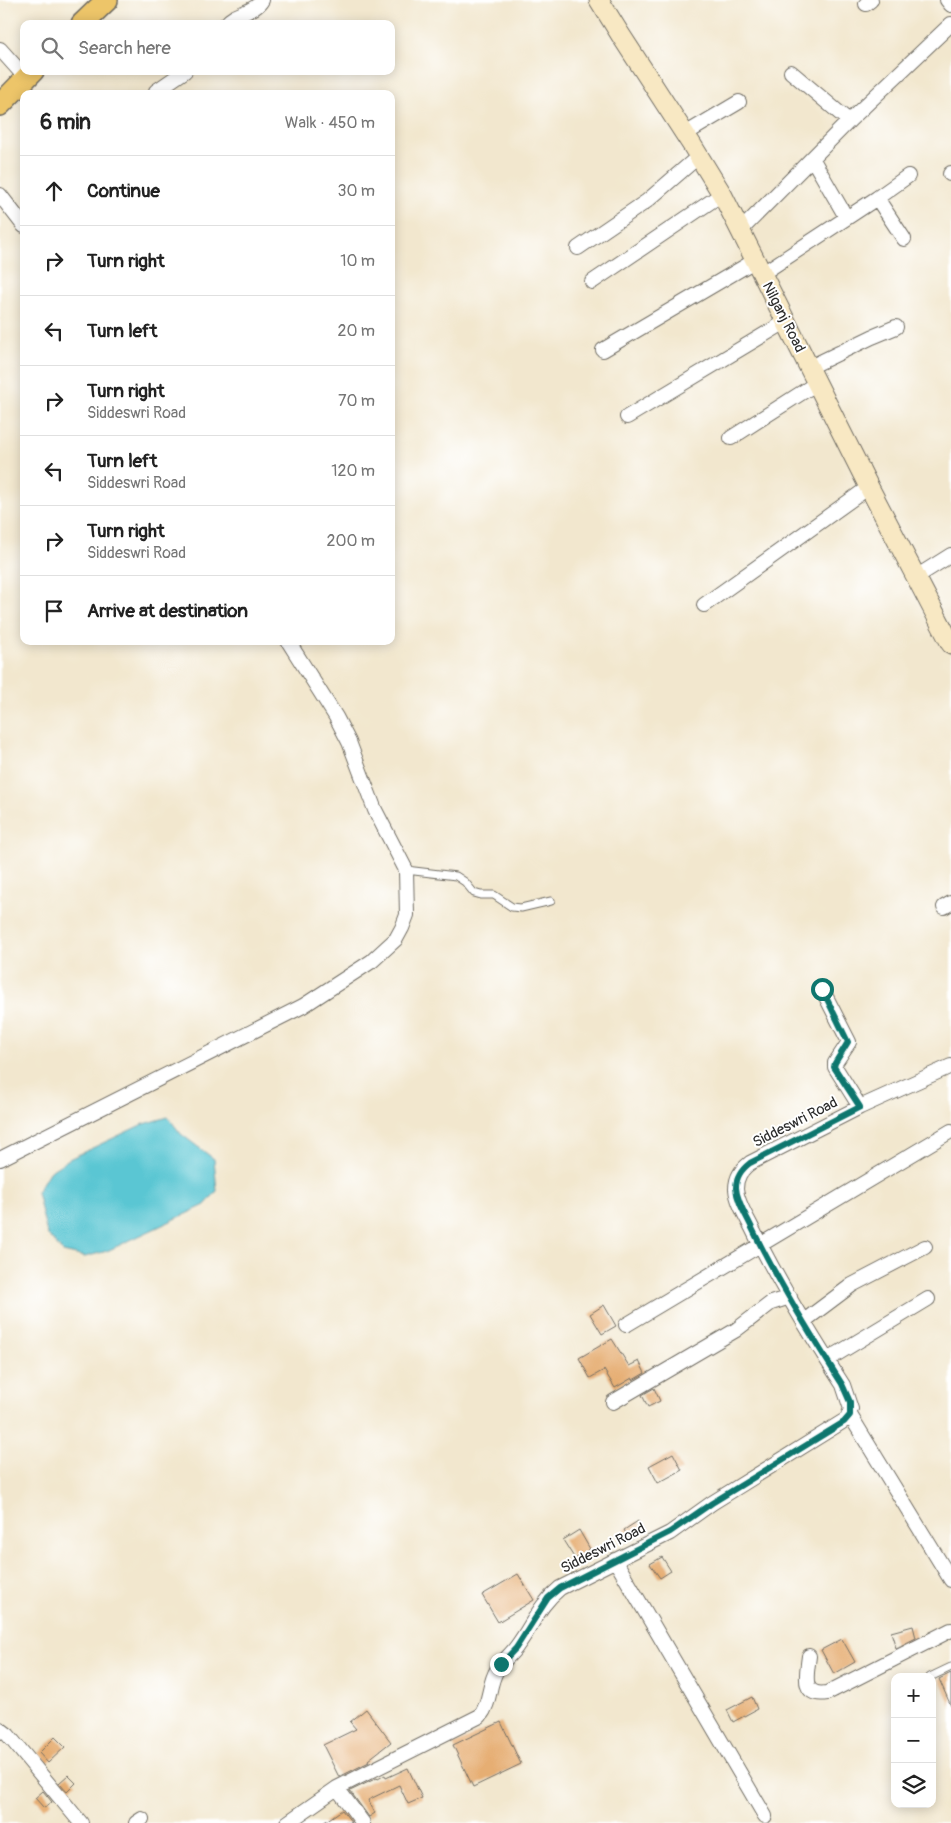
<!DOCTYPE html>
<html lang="en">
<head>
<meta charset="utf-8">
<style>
	body { margin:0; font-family:Pangolin,sans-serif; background:#f6f6f6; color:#222 }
	.controls { position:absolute; right:15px; bottom:15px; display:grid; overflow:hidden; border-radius:10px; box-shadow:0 2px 12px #0003 }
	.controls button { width:45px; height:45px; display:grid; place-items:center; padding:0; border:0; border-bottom:1px solid #e0e0e0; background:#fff; color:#222; font:25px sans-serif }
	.stop { position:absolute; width:15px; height:15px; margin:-11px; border:4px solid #0f766e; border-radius:50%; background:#fff }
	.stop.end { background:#0f766e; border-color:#fff; box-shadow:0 1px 5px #0008 }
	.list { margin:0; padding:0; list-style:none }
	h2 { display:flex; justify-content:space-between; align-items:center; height:65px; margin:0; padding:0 20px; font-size:21px }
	h2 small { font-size:16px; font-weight:400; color:#767676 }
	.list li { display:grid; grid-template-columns:32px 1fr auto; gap:15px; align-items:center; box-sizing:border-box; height:70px; padding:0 20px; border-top:1px solid #e0e0e0 }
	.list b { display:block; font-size:19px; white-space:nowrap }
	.list p { margin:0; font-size:16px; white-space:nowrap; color:#767676 }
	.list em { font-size:16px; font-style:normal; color:#767676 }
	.icon { flex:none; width:28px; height:28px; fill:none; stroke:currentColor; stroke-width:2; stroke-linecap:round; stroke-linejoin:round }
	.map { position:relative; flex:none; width:951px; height:1823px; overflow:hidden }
	.search { position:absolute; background:#fff; box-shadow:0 2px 12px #0003; left:20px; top:20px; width:375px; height:55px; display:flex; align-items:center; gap:12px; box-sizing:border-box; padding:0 18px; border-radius:10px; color:#767676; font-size:19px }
	.panel { position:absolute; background:#fff; box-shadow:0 2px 12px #0003; left:20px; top:90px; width:375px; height:555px; border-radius:10px }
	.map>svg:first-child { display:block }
	.water { fill:#5ac6d3; stroke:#42787f }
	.building { fill:#e6ae73 }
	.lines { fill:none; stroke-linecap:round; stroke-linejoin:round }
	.lane-casing { stroke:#716d64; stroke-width:9 }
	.street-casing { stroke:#716d64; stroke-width:16 }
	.secondary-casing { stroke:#716d64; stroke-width:21 }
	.primary-casing { stroke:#716d64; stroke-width:24 }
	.lane { stroke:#fff; stroke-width:7 }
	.street { stroke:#fff; stroke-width:14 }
	.secondary { stroke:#f8e8c3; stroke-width:19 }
	.primary { stroke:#edc569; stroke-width:21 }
	.route { stroke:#0f766e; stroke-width:6 }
	.labels { text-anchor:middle; stroke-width:4; stroke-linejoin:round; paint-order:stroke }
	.street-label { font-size:15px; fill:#2b2b2b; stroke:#fff }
</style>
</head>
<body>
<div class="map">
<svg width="951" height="1823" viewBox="0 0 951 1823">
	<rect width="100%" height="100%" fill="#fff"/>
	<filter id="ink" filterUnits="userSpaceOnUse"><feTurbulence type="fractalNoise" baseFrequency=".02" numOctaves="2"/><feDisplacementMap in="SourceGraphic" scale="10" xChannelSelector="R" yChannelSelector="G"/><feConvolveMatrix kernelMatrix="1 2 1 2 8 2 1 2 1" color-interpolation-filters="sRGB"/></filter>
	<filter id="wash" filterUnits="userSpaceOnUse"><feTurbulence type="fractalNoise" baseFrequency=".0096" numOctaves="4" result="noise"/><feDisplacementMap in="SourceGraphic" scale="20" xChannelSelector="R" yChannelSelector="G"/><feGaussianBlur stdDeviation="1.12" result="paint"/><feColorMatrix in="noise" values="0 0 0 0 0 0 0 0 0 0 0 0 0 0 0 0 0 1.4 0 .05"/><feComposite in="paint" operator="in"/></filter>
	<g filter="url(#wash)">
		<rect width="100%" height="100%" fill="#f2e7ce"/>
		<path class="water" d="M168,1117l13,17 33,25 3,32 -12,14 -98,46 -22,6 -22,-5 -16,-18 -10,-42 12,-20 20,-13 72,-34z"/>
		<g id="blocks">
			<path class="building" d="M604,1305l12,21 -14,8 -12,-20z
				M612,1339l17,27 10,-5 6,12 -12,7 -1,-2 -17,10 -11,-18 -14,8 -11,-20z
				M654,1388l6,13 -12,6 -6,-12z
				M673,1453l9,17 -24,13 -9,-17z
				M638,1521l6,10 -14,9 -6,-10z
				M579,1530l11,19 -15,10 -12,-19z
				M662,1557l9,14 -11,7 -10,-14z
				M518,1574l16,26 -36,22 -16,-27z
				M913,1626l3,12 -20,10 -5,-16z
				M842,1639l13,23 -21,12 -13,-24z
				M951,1673v33l-12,-27z
				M752,1697l5,12 -24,13 -6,-12z
				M366,1709l25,33 -23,18 1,2 -30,15 -16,-32 33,-16 -6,-7z
				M501,1722l20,42 -48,23 -20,-42z
				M55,1737l10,10 -17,16 -9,-10z
				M408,1768l14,30 -14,6 -9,-19 -31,15 7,13 -6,4 -19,-26 27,-13 1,1 7,-4 1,3z
				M68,1775l8,8 -9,9 -8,-9z
				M43,1791l9,11 -8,6 -9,-10z
				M342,1810l10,13h-29z"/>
		</g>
	</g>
	<g filter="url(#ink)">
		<use href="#blocks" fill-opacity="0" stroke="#716d64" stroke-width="1"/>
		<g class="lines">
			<g class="lane-casing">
				<path id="lane" d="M406,870l50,6 9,6 9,11 7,2h13l18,12 9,1 30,-7
					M930,1677l21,-10"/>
			</g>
			<g class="street-casing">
				<path id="street" d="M947,0l4,5
					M866,4l5,-4
					M226,24c9,-12 29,-11 36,-24
					M0,49l26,29
					M791,72l58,49
					M156,91l29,-20
					M685,134l54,-32
					M812,158l34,59
					M950,174l1,-1
					M0,195l24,31
					M877,198l31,-22
					M741,230l108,-109 102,-97
					M578,248l69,-47 52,-45
					M763,273l114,-75 27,41
					M592,282l130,-88
					M603,350l153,-90
					M810,367l62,-30 24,-10
					M627,417l160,-96
					M731,438l86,-55
					M916,577l35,-22
					M704,605l165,-118
					M944,907l7,-4
					M822,989l27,53 -14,21v4l25,40
					M0,1159l303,-153 69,-45 24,-22 6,-11 5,-13 -1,-45 -31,-60 -26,-68 -13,-25 -48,-76
					M804,1321l48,-36 73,-38
					M626,1325l325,-194
					M827,1360l101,-61
					M613,1402l123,-72 35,-27 19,-6
					M850,1415l101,165
					M615,1560l150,256
					M809,1656c-2,18 -9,41 18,37l124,-63
					M0,1729l8,6 73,88
					M337,1788l26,35
					M136,1823l6,-4
					M287,1823l50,-35 143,-72c11,-13 8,-32 17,-46 5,-9 14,-15 20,-24 16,-21 21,-40 43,-58l110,-55 42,-30 135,-84 4,-10 -8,-24c-33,-51 -65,-103 -91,-157 -6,-12 -15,-26 -16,-39 0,-12 5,-19 14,-26l110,-56 91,-41"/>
			</g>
			<g class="secondary-casing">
				<path id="secondary" d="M599,0l21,34 72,111 30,49 147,293 82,157"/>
			</g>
			<g class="primary-casing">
				<path id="primary" d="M82,24l25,-24
					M0,105l33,-34"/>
			</g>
			<use href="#lane" class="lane"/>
			<use href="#street" class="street"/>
			<use href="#secondary" class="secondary"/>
			<use href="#primary" class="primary"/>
		</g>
	</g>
	<g class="lines" filter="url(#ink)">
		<path class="route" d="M501,1664l15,-16 32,-50 12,-10 110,-56 42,-29 132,-81 6,-7v-13l-8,-18c-32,-50 -64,-102 -90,-156 -6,-13 -15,-26 -16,-40 0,-11 5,-18 14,-25l110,-56 -26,-40 1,-4 13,-21 -26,-53"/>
	</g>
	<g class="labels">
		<g class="street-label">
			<text transform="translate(784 317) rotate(63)" y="5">Nilganj Road</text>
			<text transform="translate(795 1122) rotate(-27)" y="5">Siddeswri Road</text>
			<text transform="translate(603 1548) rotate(-27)" y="5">Siddeswri Road</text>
		</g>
	</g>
</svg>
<div class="controls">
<button>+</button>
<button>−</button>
<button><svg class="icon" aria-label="layers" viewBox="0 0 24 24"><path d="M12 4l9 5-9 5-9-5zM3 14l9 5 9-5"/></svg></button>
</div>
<div class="stop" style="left:822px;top:989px"></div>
<div class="stop end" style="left:501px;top:1664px"></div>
<div class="search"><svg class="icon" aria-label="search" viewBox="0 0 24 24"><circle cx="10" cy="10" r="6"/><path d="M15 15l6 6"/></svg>Search here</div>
<section class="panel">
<h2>6 min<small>Walk · 450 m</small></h2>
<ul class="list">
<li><svg class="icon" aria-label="ahead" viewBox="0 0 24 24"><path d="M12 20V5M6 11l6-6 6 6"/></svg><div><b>Continue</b></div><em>30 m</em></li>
<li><svg class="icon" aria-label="right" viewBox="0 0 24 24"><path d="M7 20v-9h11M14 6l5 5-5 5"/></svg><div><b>Turn right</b></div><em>10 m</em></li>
<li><svg class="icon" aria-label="left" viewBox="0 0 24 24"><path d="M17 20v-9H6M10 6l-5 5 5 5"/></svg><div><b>Turn left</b></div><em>20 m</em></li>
<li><svg class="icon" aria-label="right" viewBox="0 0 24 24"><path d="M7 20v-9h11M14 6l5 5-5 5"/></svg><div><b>Turn right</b><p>Siddeswri Road</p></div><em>70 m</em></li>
<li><svg class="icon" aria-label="left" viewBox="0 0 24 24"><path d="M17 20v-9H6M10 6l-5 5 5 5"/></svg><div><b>Turn left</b><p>Siddeswri Road</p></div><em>120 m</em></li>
<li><svg class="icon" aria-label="right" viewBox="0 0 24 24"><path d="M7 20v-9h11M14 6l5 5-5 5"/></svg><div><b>Turn right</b><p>Siddeswri Road</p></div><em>200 m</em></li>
<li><svg class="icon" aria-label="arrive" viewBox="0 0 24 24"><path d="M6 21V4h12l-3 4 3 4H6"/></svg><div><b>Arrive at destination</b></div></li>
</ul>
</section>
</div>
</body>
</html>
